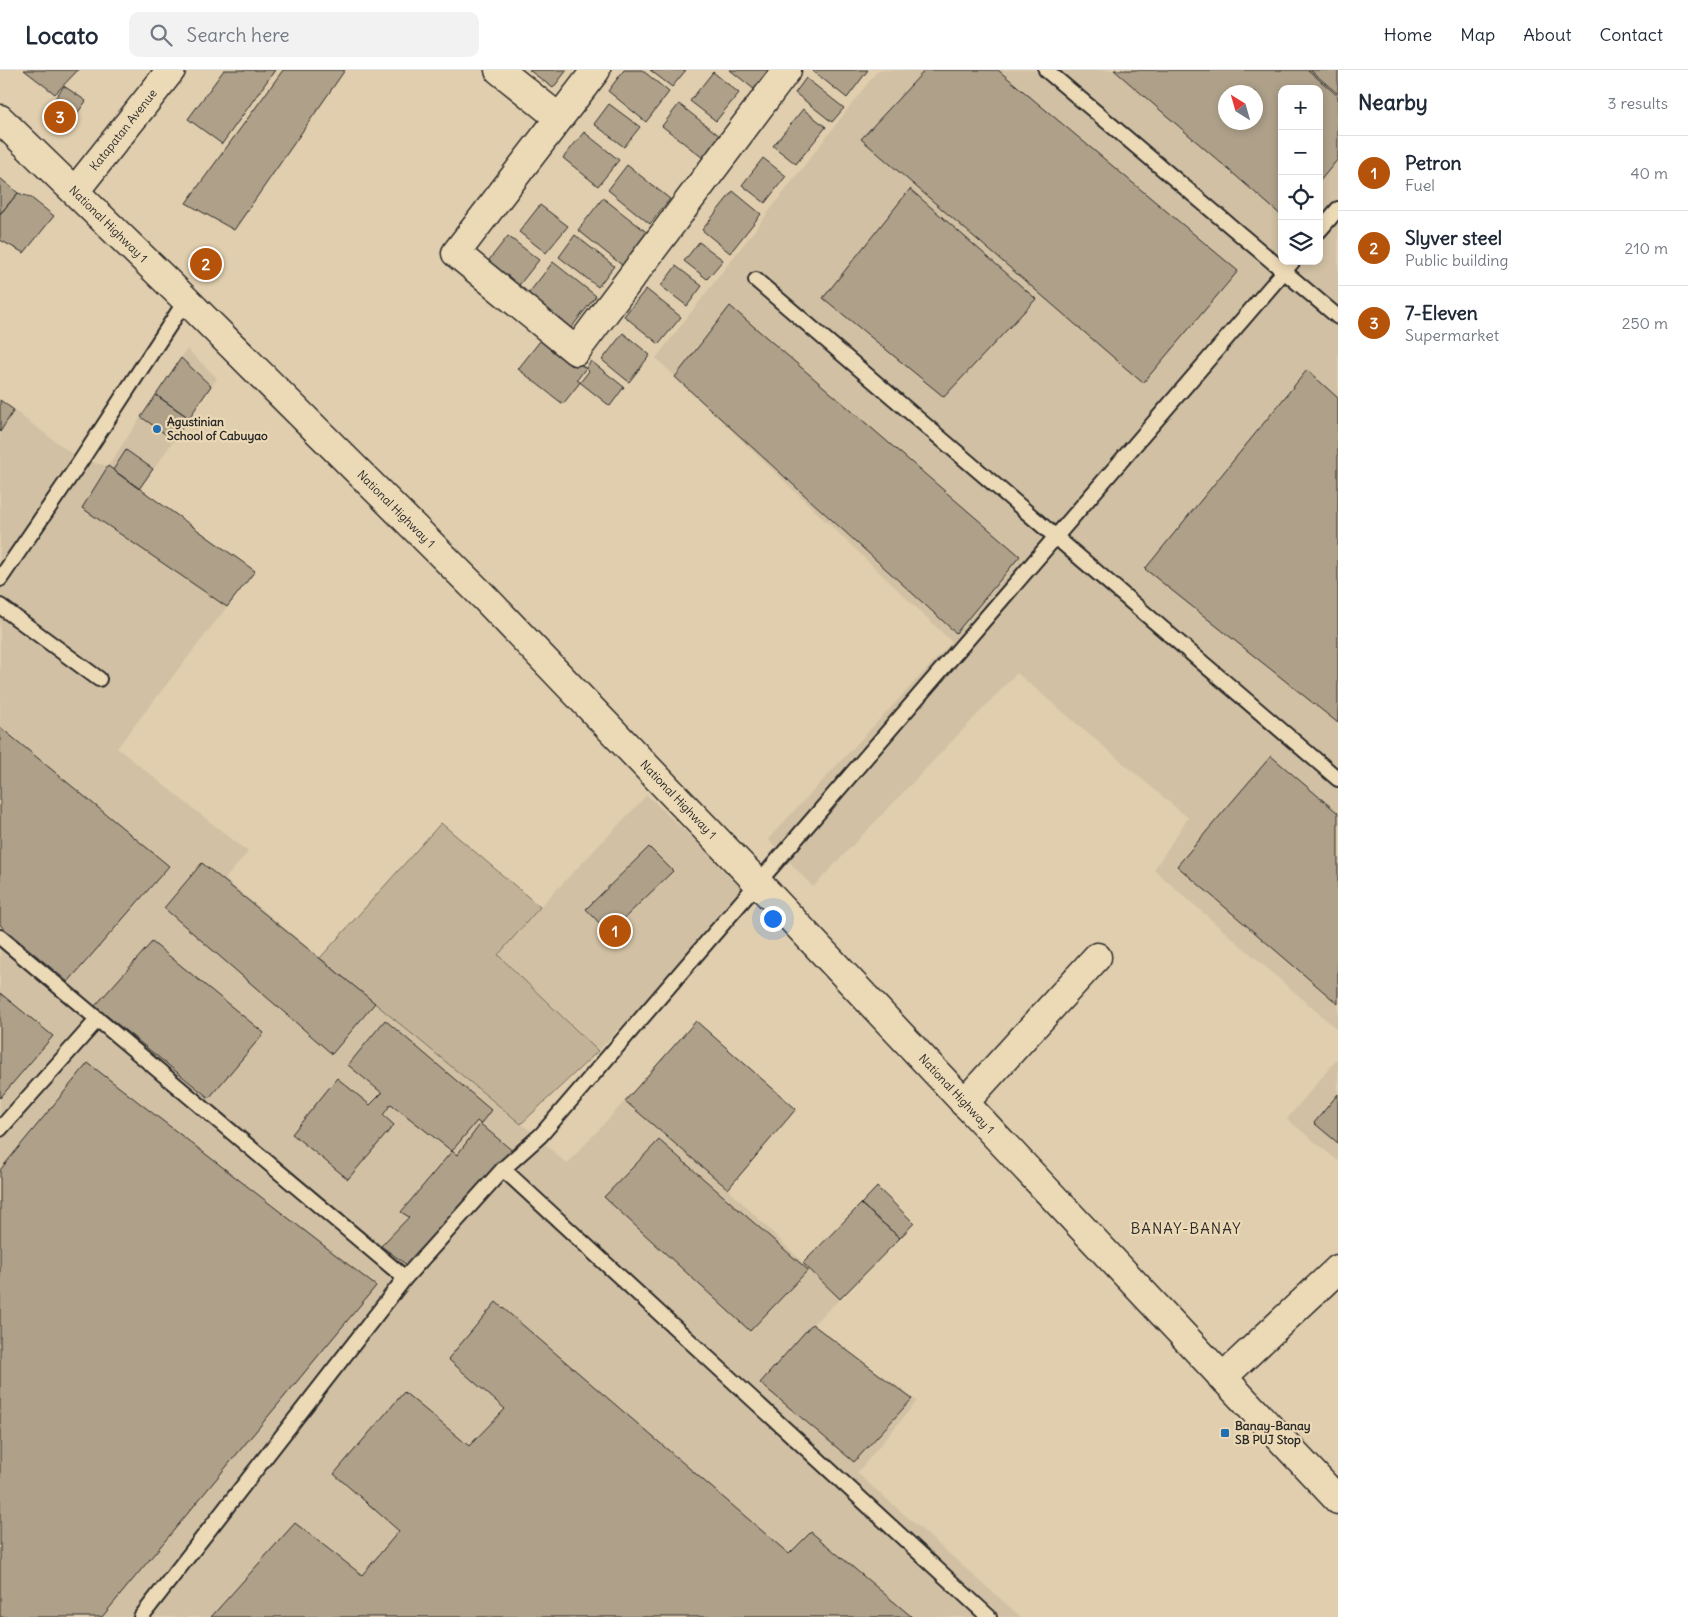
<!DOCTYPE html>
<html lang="en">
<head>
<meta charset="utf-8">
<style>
	body { margin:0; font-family:Delius,sans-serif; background:#f2f2f3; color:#1f2937 }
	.controls { position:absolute; right:15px; top:15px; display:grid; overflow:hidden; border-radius:10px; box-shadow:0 2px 8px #0003 }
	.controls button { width:45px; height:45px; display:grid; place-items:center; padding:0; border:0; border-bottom:1px solid #e0e1e3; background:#fff; color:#1f2937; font:25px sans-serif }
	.compass { position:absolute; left:1218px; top:15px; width:45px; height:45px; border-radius:50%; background:#fff; box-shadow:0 2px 8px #0003; rotate:323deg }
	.you { position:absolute; left:772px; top:848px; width:18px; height:18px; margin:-12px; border:4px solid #fff; border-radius:50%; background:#1a73e8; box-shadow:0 0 0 8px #1a73e833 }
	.badge { display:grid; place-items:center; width:32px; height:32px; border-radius:50%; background:#b45309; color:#fff; font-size:16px; font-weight:700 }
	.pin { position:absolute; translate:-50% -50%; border:2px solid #fff; box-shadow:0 1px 5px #0006 }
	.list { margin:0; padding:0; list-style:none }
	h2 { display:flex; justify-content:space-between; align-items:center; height:65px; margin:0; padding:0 20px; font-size:21px }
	h2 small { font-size:16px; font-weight:400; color:#747a83 }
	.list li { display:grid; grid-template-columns:32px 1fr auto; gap:15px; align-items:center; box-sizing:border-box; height:75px; padding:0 20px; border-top:1px solid #e0e1e3 }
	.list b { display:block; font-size:19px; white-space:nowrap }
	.list p { margin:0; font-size:16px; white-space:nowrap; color:#747a83 }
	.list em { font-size:16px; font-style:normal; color:#747a83 }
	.icon { flex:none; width:28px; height:28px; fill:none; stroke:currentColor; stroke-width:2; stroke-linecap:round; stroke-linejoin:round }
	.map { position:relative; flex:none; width:1338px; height:1547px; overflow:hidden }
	header { display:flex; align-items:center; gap:30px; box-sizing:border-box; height:70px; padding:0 25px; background:#fff; border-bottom:1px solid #e0e1e3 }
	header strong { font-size:24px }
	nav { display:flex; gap:28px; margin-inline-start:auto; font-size:18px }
	.search { width:350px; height:45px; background:#f2f2f3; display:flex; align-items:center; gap:12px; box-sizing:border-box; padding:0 18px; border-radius:10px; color:#747a83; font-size:19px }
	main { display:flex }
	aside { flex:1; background:#fff }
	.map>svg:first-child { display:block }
	.built { fill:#d1c0a3; fill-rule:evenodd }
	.green { fill:#c2b398; stroke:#766f62 }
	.building { fill:#aea089; stroke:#2b2b2b; fill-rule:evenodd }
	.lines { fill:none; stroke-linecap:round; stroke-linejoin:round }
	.lane-casing { stroke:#2b2b2b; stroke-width:18 }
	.street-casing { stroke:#2b2b2b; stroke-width:31 }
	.secondary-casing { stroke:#2b2b2b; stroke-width:31 }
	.highway-casing { stroke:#2b2b2b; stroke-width:31 }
	.lane { stroke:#ecd9b6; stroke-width:14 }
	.street { stroke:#ecd9b6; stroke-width:28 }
	.secondary { stroke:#ecd9b6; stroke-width:28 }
	.highway { stroke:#ecd9b6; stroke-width:28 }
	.poi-dot { fill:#1f6fb2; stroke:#ecd9b6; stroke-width:2 }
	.labels { text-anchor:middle; stroke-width:4.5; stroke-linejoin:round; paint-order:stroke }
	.street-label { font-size:12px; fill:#2b2b2b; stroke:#ecd9b6 }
	.poi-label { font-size:12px; font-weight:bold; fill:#2b2b2b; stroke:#ecd9b6; text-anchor:start }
	.quarter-label { font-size:15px; letter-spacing:1px; fill:#2b2b2b; stroke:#ecd9b6 }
</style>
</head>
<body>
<header>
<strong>Locato</strong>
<div class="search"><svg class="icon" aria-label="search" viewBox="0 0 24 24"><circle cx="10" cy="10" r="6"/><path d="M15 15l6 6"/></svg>Search here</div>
<nav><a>Home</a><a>Map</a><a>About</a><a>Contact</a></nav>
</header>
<main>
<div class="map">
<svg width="1338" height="1547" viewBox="0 0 1338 1547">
	<rect width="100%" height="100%" fill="#e0ceae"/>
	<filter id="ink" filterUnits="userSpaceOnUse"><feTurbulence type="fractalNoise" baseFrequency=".02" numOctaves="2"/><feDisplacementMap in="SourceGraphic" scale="10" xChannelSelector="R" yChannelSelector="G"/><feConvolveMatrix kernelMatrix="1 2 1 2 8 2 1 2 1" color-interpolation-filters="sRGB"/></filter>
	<g filter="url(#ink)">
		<path class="built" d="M878,0h460v960l-184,-160 34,-52 -171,-145 -204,214 -45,-48 184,-197 -296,-284zM1282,19h37v172h-37zM1226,22h30v30h-30z
			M187,279l30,29 -77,111 115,82 -138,177 131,104 -23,27 308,254 34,31 58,-63 103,88 112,110 -28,26 105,76 -60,72 164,144h-1021v-1217l79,59 29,7z
			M647,725l102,97 -151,159 -100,-96 42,-48z
			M1338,988v103l-51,-42z"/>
		<path class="green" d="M441,753l99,84 -42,48 100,96 -77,73 -201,-166z"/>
		<path class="building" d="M24,0h54l-23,24z
			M224,0h51l-53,74 -34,-25z
			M283,0h62l-111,160 -48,-27z
			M529,0h38l-14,18z
			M624,0h18l27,22 -23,30 -38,-31z
			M650,0h36l-14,17z
			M730,0h41l-16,20z
			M814,0h54l-21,28 -34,-27z
			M925,0h73l240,201 -95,112 -282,-244z
			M1114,0h194l30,26v63l-19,23v-93h-37v127zM1226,22h30v30h-30z
			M1310,0h28v24z
			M713,2l26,21 -23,28 -26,-20z
			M806,8l38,30 -12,14 -37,-29z
			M64,16l22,15 -19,27 -22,-16z
			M609,34l31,23 -16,20 -30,-23z
			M679,34l46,36 -17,22 -46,-36z
			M803,39l23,18 -30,37 -23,-18z
			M584,62l35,28 -21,26 -35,-28z
			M763,88l23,18 -21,27 -23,-18z
			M627,95l43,34 -20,25 -42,-34z
			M0,108l18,15 -18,21z
			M910,119l126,110 -92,98 -121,-99z
			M733,121l28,23 -31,39 -28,-23z
			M18,123l12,4 24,19 -30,37 -24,-13v-26z
			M603,128l46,36 -26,32 -45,-36z
			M540,135l28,21 -22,27 -27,-21z
			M575,165l39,31 -16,21 -39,-30z
			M508,166l31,24 -23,29 -31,-24z
			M699,172l24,18 -16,19 -23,-18z
			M553,192l43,34 -25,32 -43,-34z
			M676,196l26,20 -15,20 -26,-20z
			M646,219l35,28 -22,27 -35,-28z
			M730,236l290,250 -64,77 -281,-256z
			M623,263l27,22 -21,27 -27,-22z
			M544,266l45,35 -26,33 -45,-35z
			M181,288l30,28 -22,32 -33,-23z
			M591,291l33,26 -14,19 -33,-26z
			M1307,300l31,28v325l-193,-154z
			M156,325l33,23 -15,22 -33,-23z
			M0,330l14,10 -14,22z
			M126,380l27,19 -14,20 -26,-19z
			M108,396l147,105 -28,36 -145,-99z
			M0,657l169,139 -101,116 -68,-57z
			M1271,686l67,57v191l-161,-138z
			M649,777l24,24 -64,62 -23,-24z
			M202,793l173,140 -43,51 -168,-146z
			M152,872l112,91 -55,65 -114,-92z
			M0,923l53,43 -53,62z
			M385,950l106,90 -34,45 -66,-51 -8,11 11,10 -46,54 -56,-45 45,-56 33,27 12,-12 -34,-28z
			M696,951l100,88 -68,80 -103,-88z
			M88,993l288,223 -274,331h-102v-447z
			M1338,1024v49l-24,-20z
			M477,1051l38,32 -104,115 -30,-22 28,-29 -8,-5z
			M659,1070l149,130 -58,61 -146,-134z
			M877,1117l37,36 -14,15 -39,-34z
			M861,1134l39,34 -60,61 -37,-36z
			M496,1232l293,252 22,-22 101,85h-701l84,-94 67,52 37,-44 -65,-57 70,-82 65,54 36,-37 -57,-50z
			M812,1254l100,75 -58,63 -94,-79z"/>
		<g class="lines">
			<g class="lane-casing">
				<path id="lane" d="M1046,0l292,247
					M1319,161l19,-22
					M756,210l582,499
					M0,509l80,-117 106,-162
					M0,536l99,73
					M0,867l405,341
					M0,1059l98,-110
					M503,1099l486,448
					M141,1547l264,-339 98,-109 38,-34 752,-874"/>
			</g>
			<g class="street-casing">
				<path id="street" d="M499,0l60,48
					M596,0l-140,183 120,98 211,-281
					M964,1033l133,-146
					M1222,1308l116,-109"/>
			</g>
			<g class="secondary-casing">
				<g id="secondary">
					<path id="s1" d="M75,121l96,-121"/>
				</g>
			</g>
			<g class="highway-casing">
				<g id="highway">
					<path id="s2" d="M0,49l186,181 300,299 273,285 579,616"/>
				</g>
			</g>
			<use href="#lane" class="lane"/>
			<use href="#street" class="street"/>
			<use href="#secondary" class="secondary"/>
			<use href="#highway" class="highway"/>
		</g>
	</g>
	<g class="poi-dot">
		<circle cx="157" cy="359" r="5"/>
		<rect x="1220" y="1358" width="10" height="10" rx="2.5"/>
	</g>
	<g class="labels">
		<g class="street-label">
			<text dy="4" stroke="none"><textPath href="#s1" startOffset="78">Katapatan Avenue</textPath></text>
			<text dy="4" stroke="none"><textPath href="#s2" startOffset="151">National Highway 1</textPath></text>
			<text dy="4" stroke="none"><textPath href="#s2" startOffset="556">National Highway 1</textPath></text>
			<text dy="4" stroke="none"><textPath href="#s2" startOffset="961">National Highway 1</textPath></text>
			<text dy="4" stroke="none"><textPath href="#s2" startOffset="1366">National Highway 1</textPath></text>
		</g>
		<g class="poi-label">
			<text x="167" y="356">Agustinian<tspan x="167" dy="14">School of Cabuyao</tspan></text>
			<text x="1235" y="1360">Banay-Banay<tspan x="1235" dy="14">SB PUJ Stop</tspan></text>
		</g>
		<g class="quarter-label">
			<text x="1186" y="1164">BANAY-BANAY</text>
		</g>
	</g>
</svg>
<div class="controls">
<button>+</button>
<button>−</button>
<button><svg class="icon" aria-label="locate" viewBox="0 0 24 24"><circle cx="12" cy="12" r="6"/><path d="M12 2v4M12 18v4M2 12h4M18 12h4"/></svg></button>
<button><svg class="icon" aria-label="layers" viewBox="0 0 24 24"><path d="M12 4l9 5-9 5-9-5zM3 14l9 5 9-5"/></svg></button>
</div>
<svg class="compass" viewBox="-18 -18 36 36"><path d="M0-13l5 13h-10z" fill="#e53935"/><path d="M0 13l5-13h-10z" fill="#747a83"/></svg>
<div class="you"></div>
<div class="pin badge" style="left:615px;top:861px">1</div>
<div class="pin badge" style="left:206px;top:194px">2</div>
<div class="pin badge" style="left:60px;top:47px">3</div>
</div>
<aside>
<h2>Nearby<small>3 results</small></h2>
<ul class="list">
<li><span class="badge">1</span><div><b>Petron</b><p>Fuel</p></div><em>40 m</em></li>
<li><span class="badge">2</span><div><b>Slyver steel</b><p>Public building</p></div><em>210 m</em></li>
<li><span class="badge">3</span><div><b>7-Eleven</b><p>Supermarket</p></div><em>250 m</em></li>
</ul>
</aside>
</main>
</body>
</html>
